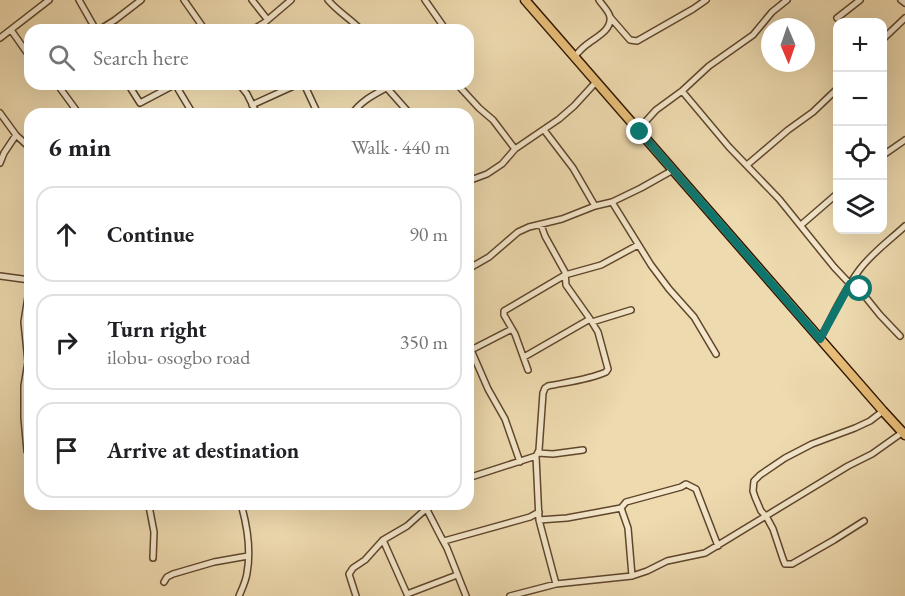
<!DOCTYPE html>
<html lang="en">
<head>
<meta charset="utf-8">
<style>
	body { margin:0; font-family:"EB Garamond",serif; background:#f6f6f6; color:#202124 }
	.controls { position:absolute; right:18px; top:18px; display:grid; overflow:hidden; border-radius:12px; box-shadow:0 6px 24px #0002 }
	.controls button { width:54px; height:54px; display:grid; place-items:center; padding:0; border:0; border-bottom:2px solid #e0e0e0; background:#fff; color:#202124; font:30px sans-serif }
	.compass { position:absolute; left:761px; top:18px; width:54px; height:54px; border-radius:50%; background:#fff; box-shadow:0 6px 24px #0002; rotate:178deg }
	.stop { position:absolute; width:18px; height:18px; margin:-14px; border:4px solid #0f766e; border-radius:50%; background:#fff }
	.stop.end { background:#0f766e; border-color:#fff; box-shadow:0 2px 6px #0008 }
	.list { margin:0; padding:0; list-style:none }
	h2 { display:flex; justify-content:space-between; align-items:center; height:78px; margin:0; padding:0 24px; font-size:26px }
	h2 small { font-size:20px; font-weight:400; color:#757577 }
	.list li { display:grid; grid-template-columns:39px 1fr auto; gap:18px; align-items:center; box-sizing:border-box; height:96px; margin:0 12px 12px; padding:0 12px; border:2px solid #e0e0e0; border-radius:18px }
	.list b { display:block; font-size:22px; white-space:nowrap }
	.list p { margin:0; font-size:20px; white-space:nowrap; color:#757577 }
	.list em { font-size:20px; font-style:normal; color:#757577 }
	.icon { flex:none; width:33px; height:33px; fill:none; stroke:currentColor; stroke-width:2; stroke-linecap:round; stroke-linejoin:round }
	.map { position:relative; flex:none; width:905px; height:596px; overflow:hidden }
	.search { position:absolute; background:#fff; box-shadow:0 6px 24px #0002; left:24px; top:24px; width:450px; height:66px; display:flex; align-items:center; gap:15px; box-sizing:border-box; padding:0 21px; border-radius:18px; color:#757577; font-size:22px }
	.panel { position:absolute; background:#fff; box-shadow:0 6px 24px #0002; left:24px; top:108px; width:450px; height:402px; border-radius:18px }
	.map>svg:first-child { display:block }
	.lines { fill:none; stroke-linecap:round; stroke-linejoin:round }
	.street-casing { stroke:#5f462c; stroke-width:8 }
	.primary-casing { stroke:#2f1500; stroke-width:11 }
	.street { stroke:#f4e7cb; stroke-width:5 }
	.primary { stroke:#e7bd78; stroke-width:8 }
	.route { stroke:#0f766e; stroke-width:8 }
</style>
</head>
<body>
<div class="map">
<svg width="905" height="596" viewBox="0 0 905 596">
	<rect width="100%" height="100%" fill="#eedaaf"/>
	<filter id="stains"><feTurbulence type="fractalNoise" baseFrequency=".00333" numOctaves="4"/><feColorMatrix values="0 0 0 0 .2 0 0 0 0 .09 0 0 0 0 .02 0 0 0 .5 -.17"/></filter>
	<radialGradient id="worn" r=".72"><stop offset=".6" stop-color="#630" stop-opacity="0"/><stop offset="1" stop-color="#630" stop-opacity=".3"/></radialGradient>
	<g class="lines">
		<g class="street-casing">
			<path id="street" d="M79,0l17,30
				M184,0l21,30
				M252,0l15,19
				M328,0c10,12 23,19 33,30
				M425,0l21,30
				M901,0l4,3
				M610,17l20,23 7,1 56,-32 13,-9
				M837,18l23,-18
				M11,30l19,27
				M99,30l16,-10 26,-20
				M252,30l12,-7 27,-23
				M0,38l49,-38
				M882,40l23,-22
				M574,57c4,-4 7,-8 11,-11 9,-8 27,-15 25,-29 -1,-6 -8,-12 -11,-17
				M57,84l22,30
				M128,84l12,19 36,-19
				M175,84l18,30
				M239,84l8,10 10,20
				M304,84l14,30
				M457,84l22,24 14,12 22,29
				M387,88l23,26
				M682,91l47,56 50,52 55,68 16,17 9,5 21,26 20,21
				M252,105l46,-21
				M0,113l16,22 -12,18 -4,10
				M352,114c10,-15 26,-21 41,-30
				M544,130l29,38 22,38
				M640,132l6,-11 10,-11 26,-19 27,-25 44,-31 19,-23 15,-12
				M16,135l14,13
				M882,156l23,-16
				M747,165l41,-35 25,-18 25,-24
				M468,181l19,-7 15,-10 13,-15 44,-30 15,-13 22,-24
				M612,202l39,63 18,24 25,28 22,37
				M801,225l37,-32
				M468,269l21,-12 29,-25 11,-5 33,-8 33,-13 17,-4 29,-14 32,-18
				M0,276l30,4
				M592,322l39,-12
				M820,339c13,-24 24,-49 40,-70 13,-17 30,-29 45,-43
				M468,343l20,46 17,30 15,43
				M471,350l41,-21
				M524,357l66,-38
				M528,370l-13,-36 -11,-19v-4l61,-36 36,-10 37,-20
				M27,451l-3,-33v-32l4,-24 -4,-40 6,-38
				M538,453l15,1 30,-4
				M536,456l3,-6 4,-57 2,-5 3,-2c19,-4 40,-6 58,-14l2,-3 -10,-37 -8,-13 -24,-34 -1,-13 -20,-36 -4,-11
				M468,478l68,-22 3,64 17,64
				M115,504l34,2 35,-2
				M424,504l17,33 6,11 19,48
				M149,506l5,26 -1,26
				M621,508l7,20 4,48
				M539,520l28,-2 54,-10 5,-6 55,-15 5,-3 10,5 22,57
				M864,521l-30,19 -42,24h-7l-2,-5 -10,-30 -7,-13 -5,-5 -6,-14 -2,-6 1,-10 6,-6 25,-17 27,-14 43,-16 15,-7 13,-10
				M383,540l24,54 50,-19
				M444,541l86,-24 9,-5
				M164,582l3,-5 6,-3 41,-12 34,-6
				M239,596c3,-7 7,-15 8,-23 4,-22 0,-48 -6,-69
				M356,596l-7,-22 4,-6 12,-8 18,-20 24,-14 19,-17
				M510,596l46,-12 76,-8 15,-5 20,-10 38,-8 143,-87 24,-12 31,-22"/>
		</g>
		<g class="primary-casing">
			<path id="primary" d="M525,0l358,411 22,24"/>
		</g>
		<use href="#street" class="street"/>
		<use href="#primary" class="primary"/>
	</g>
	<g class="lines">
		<path class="route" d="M640,132l180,207 30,-55 10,5"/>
	</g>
	<rect width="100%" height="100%" filter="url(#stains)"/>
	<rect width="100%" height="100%" fill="url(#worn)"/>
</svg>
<div class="controls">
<button>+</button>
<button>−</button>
<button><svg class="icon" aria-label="locate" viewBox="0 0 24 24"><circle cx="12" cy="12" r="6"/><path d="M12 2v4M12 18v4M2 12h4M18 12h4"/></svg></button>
<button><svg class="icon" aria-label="layers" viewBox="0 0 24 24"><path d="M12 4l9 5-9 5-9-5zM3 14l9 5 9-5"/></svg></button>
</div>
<svg class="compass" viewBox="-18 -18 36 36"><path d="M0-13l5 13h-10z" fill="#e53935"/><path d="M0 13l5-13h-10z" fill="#757577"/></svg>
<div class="stop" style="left:860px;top:289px"></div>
<div class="stop end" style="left:640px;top:132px"></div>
<div class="search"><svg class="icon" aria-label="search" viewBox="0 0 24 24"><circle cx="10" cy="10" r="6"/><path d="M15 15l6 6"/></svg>Search here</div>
<section class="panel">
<h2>6 min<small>Walk · 440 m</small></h2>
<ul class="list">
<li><svg class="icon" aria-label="ahead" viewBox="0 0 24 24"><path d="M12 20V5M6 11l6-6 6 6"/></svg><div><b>Continue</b></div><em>90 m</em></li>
<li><svg class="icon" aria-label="right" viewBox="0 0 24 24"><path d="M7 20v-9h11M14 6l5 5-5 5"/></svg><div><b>Turn right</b><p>ilobu- osogbo road</p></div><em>350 m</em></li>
<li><svg class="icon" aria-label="arrive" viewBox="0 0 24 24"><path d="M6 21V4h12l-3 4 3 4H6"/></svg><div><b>Arrive at destination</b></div></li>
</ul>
</section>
</div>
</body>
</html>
